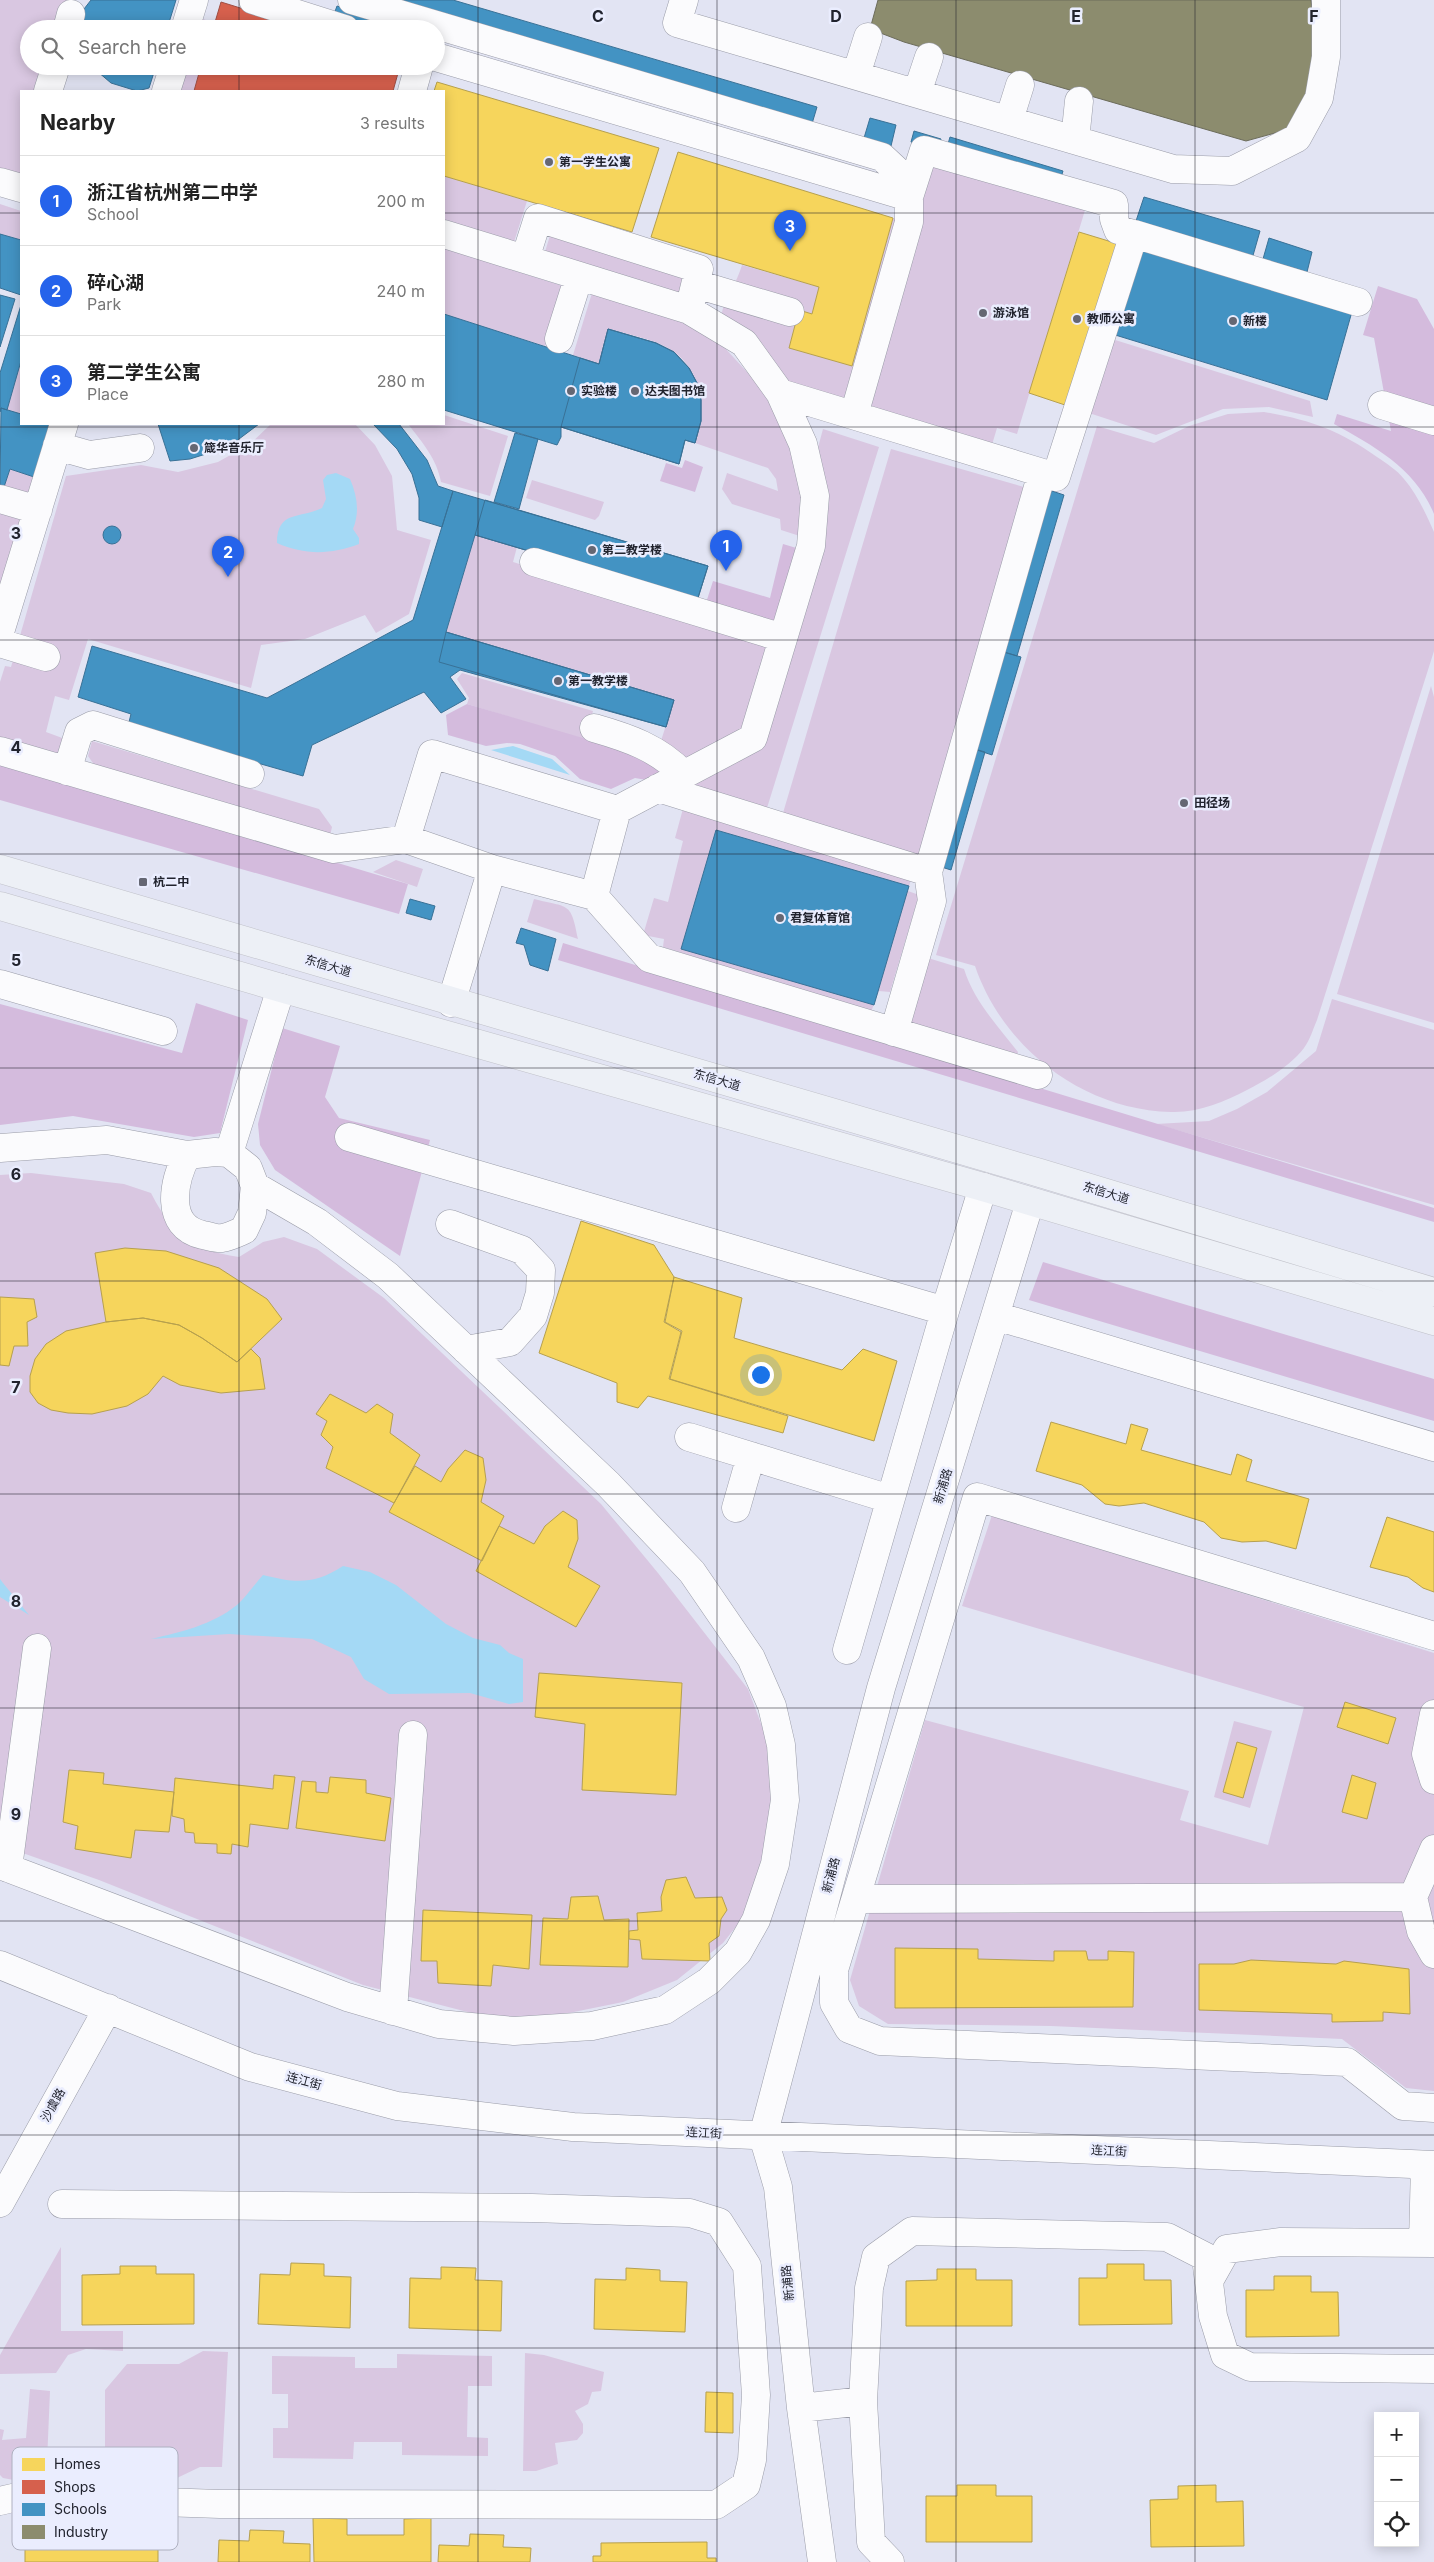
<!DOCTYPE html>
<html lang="en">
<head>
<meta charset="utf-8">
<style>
	body { margin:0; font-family:Inter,"Noto Sans SC",sans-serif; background:#f2f2f2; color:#222 }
	.controls { position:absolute; right:15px; bottom:15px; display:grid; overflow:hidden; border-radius:0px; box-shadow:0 2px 12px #0003 }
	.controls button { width:45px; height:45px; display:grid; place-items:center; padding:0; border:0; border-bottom:1px solid #e0e0e0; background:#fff; color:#222; font:25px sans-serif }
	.you { position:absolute; left:760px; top:1374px; width:18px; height:18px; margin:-12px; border:4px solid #fff; border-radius:50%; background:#1a73e8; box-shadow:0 0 0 8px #1a73e833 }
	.badge { display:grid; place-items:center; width:32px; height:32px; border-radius:50%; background:#2563eb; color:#fff; font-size:16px; font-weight:700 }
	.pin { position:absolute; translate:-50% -41px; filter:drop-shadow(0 1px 2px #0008) }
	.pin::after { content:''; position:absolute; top:26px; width:18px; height:15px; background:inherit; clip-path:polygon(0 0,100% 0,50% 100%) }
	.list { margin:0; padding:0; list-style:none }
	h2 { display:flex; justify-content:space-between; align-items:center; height:65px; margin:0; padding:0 20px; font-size:21px }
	h2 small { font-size:16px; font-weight:400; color:#767676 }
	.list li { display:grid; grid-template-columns:32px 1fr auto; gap:15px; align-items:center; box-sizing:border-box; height:90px; padding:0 20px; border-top:1px solid #e0e0e0 }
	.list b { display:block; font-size:19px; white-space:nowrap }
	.list p { margin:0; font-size:16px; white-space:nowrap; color:#767676 }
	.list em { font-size:16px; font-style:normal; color:#767676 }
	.icon { flex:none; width:28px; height:28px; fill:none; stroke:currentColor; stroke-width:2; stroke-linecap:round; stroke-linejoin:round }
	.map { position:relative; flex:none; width:1434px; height:2562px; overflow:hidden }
	.search { position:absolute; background:#fff; box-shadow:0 2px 12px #0003; left:20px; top:20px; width:425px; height:55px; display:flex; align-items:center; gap:12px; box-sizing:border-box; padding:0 18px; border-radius:28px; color:#767676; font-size:19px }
	.panel { position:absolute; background:#fff; box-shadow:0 2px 12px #0003; left:20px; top:90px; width:425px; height:335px; border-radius:0px }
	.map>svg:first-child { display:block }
	.green { fill:#d9c7e1 }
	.forest { fill:#d4bbdd }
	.water { fill:#a4d9f5 }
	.homes { fill:#f6d55c; stroke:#b6a04e }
	.shops { fill:#d6604d; stroke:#a04e44 }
	.schools { fill:#4393c3; stroke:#397196 }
	.industry { fill:#8c8c6e; stroke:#6c6c5b }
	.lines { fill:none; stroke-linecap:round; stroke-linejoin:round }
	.minor-casing { stroke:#9a9ca8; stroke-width:29 }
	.major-casing { stroke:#c0c1c9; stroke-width:29 }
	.minor { stroke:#fbfbfd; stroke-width:28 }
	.major { stroke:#edf0f6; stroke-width:28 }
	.grid { fill:none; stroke:#21232e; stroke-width:1; stroke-opacity:0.55 }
	.poi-dot { fill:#656773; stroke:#eaedfe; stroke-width:2 }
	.labels { text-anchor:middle; stroke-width:5; stroke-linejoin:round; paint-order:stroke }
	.poi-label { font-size:12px; font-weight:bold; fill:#21232e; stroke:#eaedfe; text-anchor:start }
	.street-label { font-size:12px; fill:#21232e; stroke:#eaedfe }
	.key { fill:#eaedfe; stroke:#aeb0c0; stroke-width:1 }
	.key-label { font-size:14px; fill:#21232e }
	.grid-label { font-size:16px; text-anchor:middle; font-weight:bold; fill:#21232e; stroke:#eaedfe; stroke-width:5; stroke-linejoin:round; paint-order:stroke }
</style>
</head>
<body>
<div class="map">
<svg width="1434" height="2562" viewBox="0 0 1434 2562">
	<rect width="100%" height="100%" fill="#e2e4f3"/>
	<path class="green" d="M0,0h69l-9,29h-31v37h20l-6,25h-22v88l-21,-6z
		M197,17l18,6 -2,6h-19z
		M182,66h19l-7,25h-19z
		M930,156l159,41 -72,237 -20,-6 -6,20 -116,-36 -6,-7z
		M444,176l83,25 -13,41 -70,-21z
		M0,204l21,7v29l-21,-6z
		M893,218l11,3 -53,182 -65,-22 -65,-65c4,-19 16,-33 21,-51l77,22 -7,27 -13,-4 -10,38 63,18z
		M551,232l133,42 -5,20 -134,-42z
		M444,248l119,38 -18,60 -101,-32z
		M592,293l95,31 36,22 24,26 24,27 17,38 17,58 1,43 -25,-8 -1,-11 -48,-15 -10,-15 5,-16 51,18 -2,-12 -8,-11 -73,-25c8,-33 9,-69 -21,-91 -18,-13 -45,-17 -65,-23l-10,35 -26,-9z
		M1112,339l198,62 3,16 -44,-10 -46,2 -67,26 -67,-22z
		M21,361v53l-14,-4z
		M1264,412c44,7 77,19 113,45 9,6 20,13 27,22 13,15 22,35 30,53v119l-117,369c-4,9 -7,20 -13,28 -14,18 -37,32 -57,42 -23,12 -49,23 -76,22 -88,-2 -168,-64 -196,-146l-39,-11 161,-529 57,17 35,-17 39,-12z
		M444,415l64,21 -18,60 -49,-14c-4,-23 -19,-40 -33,-58h36z
		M271,424h84l20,21 17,31 5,54 34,10 -22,74 -33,19 -11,-18 -60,24 -44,6 -10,43 -163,-49 -19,61 -14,-4 -9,36 19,7 -5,21 -60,-18v-60l5,-16 6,1 55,-191 75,-11 37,7 40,-10 32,-18z
		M823,429l56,18 -112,361 -74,-19 3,-10 64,-35 56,-289z
		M891,449l140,40 -107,369 -141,-45z
		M10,469l24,8 -34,122v-113l4,1z
		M532,480l72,22 -5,14 -4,4 -69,-22z
		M475,535l42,12 -4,15 259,80 -24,88 -65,37 -23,-23 14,-44 -228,-68z
		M462,673l131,38 -8,29 -118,-36 2,-6 -12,-19z
		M1431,686l3,11v326l-97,-29z
		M92,741l227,68 13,18 -3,13 -232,-71 -9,-13z
		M684,805l228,70 -4,16 11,4 -29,97 -11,-1 -8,21 -208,-65 1,-8 -21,-4 11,-37 14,4 15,-61 -8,-3z
		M396,860l27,9 -6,18 -44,-15z
		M534,899c35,9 37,2 44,40l-51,-17z
		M928,958l36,11c10,32 33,56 54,83l-2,6 -109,-35z
		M1332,999l102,31v175l-278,-81 53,-3 28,-12 30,-17 49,-41z
		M31,1173l93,11 27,9c23,44 38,56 88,64l24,-15 21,-5 33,12 67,49 217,206 57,69 90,116 20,53 4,41 -3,48 -14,56 -13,32 -19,24 -46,37 -54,22 -69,14 -63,2 -128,-33 -264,-105 -99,-35v-670z
		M992,1515l442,138v438l-28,-3 -64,-49 -291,-13 -163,-2 -29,-18 -9,-26 75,-260 264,71 -9,29 88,25 36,-138 -342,-101z
		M1234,1721l38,10 -22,77 -36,-11z
		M61,2247v84h62v20l-37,-2 -18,6 -12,18 -56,1v-19z
		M203,2351l25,1 -6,115h-22l-23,11h-25l-1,-31h-46v-57l22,-26h52z
		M525,2353l19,2 60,17 -3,19 -9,1 -4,12 -13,7 8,13v9l-6,7 -22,3 3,21 -22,7h-13z
		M397,2354l95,2v30h-24l-1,51 21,1v18l-86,-1v-13h-48l-1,17 -80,-1v-30h15v-34h-16v-38l83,1v11h42z
		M30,2389l20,2 -4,95 -43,-8 -3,-3v-46l4,1 -2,10 24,-2z"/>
	<path class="forest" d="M1378,286l39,13 17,30v185c-18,-45 -60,-68 -100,-90l3,-10 54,17 -17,-93 -11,-3z
		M685,460l18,7 -8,25 -35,-11 6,-18 16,5z
		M783,544l20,6 -24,78 -74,-22 8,-25 57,17z
		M467,704l184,54 10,14 -9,9 -17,-3 -24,11 -31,-10 -25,-23 -35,-12 -13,-1 -21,3 -38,-11 -2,-20z
		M0,762l408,122 -9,30 -399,-114z
		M563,943l871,265v14l-876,-262z
		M196,1003l52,17 -28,113 -26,4 -121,-21 -73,9v-121l182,49z
		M282,1028l58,18 -15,51 14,21 91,22 -30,116 -125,-86 -15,-25 -2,-21z
		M1043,1262l391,117v42l-405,-121z"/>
	<path class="water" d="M336,473l14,6c7,16 10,33 3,50l6,9v6c-29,11 -55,11 -82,-1 0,-33 23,-24 45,-35l4,-9 -3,-19 4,-5z
		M513,746l39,13 18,16 -79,-25z
		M343,1566l27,6 26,13 50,39 27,14 27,7 9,8 14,6v43l-14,2 -39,-11 -81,1 -25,-15 -13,-22 -39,-18 -83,-5 -78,5c30,-7 61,-14 86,-34 9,-8 17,-20 26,-30 32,8 51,10 80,-9z
		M0,1579l3,4 26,32 -29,-18z"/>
	<path class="homes" d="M437,82l222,66 -27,84 -188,-56v-85h-10z
		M678,152l215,66 -41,148 -63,-18 10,-38 13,4 7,-27 -168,-50z
		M1079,232l46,14 -51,162 -45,-15z
		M581,1221l73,24 20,32 -10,45 17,10 -12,47 119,37 -5,17 -135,-37 -10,12 -21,-6v-19l-78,-30z
		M125,1248l41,3 53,17 48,31 15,20 -45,43 -35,-24 -23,-13 -36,-7 -37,4 -11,-69z
		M674,1277l68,21 -8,40 108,32 21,-21 34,12 -23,80 -204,-62 12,-48 -17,-9z
		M0,1297l34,2 3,18 -10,5 1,24h-14l-5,20 -9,-1z
		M143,1318l36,7 23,13 35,24 14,-13 9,9 5,31 -44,4 -41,-8 -17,-9 -15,18 -21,12 -35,8 -24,-1 -17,-3 -13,-7 -8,-11v-16l5,-17 11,-15 20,-13 40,-9z
		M330,1394l36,19 11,-9 16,10 -3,19 30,22 -26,48 -68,-35 7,-21 -12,-12 6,-14 -11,-7z
		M1051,1422l75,22 5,-20 17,5 -7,21 90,25 6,-21 15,6 -6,21 63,18 -13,50 -30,-8 -24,1 -21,-4 -17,-16 -60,-19 -25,3 -14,-2 -23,-19 -46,-14z
		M465,1450l18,8 3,22 -5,22 23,14 -22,45 -93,-49 26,-46 26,16 7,-13z
		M563,1511l14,9 1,19 -10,28 32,19 -24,41 -100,-56 23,-45 35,18 11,-18z
		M1387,1517l47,15v60l-11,-4 -15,-11 -38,-10z
		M539,1673l143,10 -6,112 -94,-5 3,-66 -50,-7z
		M1345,1702l51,16 -8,26 -51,-17z
		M1237,1742l20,6 -14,50 -20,-6z
		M69,1770l35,3 -1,11 71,8 -5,40 -34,-2 -4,28 -56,-9 3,-23 -15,-4z
		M274,1775l21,2 -7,52 -38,-5 -2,23 -16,-3 -1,10 -14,-1v-9l-22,-1 -1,-10 -9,-1 -1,-13 -12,-3 3,-38 98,11z
		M1352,1775l24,8 -9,36 -25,-7z
		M330,1777l36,3v13l25,5 -6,43 -89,-13 6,-47 14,1v10l12,1z
		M686,1877l9,21 27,-1 5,13 -6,9 -2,17 -10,7 1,18 -68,-2 -2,-19 -11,-1v-8l9,-1 -1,-17 25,-2 -1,-14 5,-17z
		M598,1896l6,24 25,-1 -1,48 -88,-2 3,-47 25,1 3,-22z
		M423,1910l109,5 -3,54 -36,-4 -2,21 -53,-3 -1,-22h-16z
		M895,1948l83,1v10l76,2v-10h32l2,9h20v-9l26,1 -1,55 -238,1z
		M1251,1960l85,4 8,-3 65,8 1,45 -27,-2v9l-51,1v-8l-133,-4v-46h35z
		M291,2263l33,1v12l27,1 -1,51 -92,-4 2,-50 30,1z
		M1107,2264h37v16h27l1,44 -93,1v-47h28z
		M120,2266h36v8h38v50l-112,1v-50l38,-1z
		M441,2267l35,1 -1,12 27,1 -1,50 -92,-3 1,-50 31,1z
		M626,2268l34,2v11l27,1 -2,50 -91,-3 1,-50 31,1z
		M937,2269h39v11h36v46h-106v-45l31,-1z
		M1274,2276h37v16h27l1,44 -93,1v-47h28z
		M706,2392l27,1v40l-28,-1z
		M957,2485h39v11h36v46h-106v-46h31z
		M1216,2485v17l27,-1 1,45 -93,1 -1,-47 28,-1v-13z
		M313,2518l34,1v16h57v-16l27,-1v44h-117z
		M158,2530v32h-133v-31z
		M250,2530l34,1 -1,12 27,1v18h-92l1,-22 30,1z
		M470,2534l34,1 -1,12 28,1 -1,14h-92l1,-17 30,1z
		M707,2542v16h9v4h-123v-6h8v-13z"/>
	<path class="shops" d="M221,2l87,27h-95z
		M201,66h199l-7,25h-199z"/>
	<path class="schools" d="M91,0h85l-9,29h-87l4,-20z
		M382,0h71l364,107 -6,20z
		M337,6l73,23h-42l-35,-12z
		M91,66h65l-7,22 -12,3 -26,-8z
		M870,118l26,7 -5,21 -27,-8z
		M914,131l27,8 -2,10 -28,-7z
		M950,137l113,34 -4,13 -113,-33z
		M1144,197l116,34 -8,28 -117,-35z
		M0,234l21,6v55l-21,-7z
		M1269,238l43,14 -5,20 -44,-13z
		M1140,243l213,65 -26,92 -215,-66z
		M0,295l15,4 -15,48z
		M21,305v56l-14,49 -6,-2 -1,4v-39z
		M444,314l155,50 9,-35 48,14 18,9 15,16 8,15 4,17v21l-6,22 -10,-3 -6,24 -118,-37v10l-4,8 -113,-35z
		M608,329l48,14 18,9 15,16 8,15 4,17v21l-6,22 -10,-3 -6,24 -118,-37 19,-69 19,6z
		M1,408l20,6v10h30l-17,53 -24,-8 -6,18 -4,-1z
		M158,424h101l-24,18 -26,11 -19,6 -20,2z
		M373,424h26l28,36 11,26 15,5 -11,36 -23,-7v-22l-7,-24 -15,-25z
		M515,433l23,6 -19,70 -25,-7z
		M1043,488l21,7 -47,161 -20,-6z
		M453,491l255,75 -11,35 -222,-66 -29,97 228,68 -8,27 -206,-57 -10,7 16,22 -25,14 -17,-21 -112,53 -9,31 -175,-50 3,-12 -53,-17 14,-51 175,52 146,-78z
		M485,500l223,66 -11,35 -222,-66z
		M103 535a9 9 0 1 1 18 0a9 9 0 1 1-18 0Z
		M446,632l228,68 -8,27 -227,-65z
		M997,650l24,7 -29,98 -24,-8z
		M968,747l17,5 -34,118 -16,-5z
		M716,830l193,56 -35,119 -193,-56z
		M410,899l25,7 -4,14 -25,-7z
		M521,928l35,11 -8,32 -18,-6 -6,-20 -8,-2z"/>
	<path class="industry" d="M878,0h433l5,47 -4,42 -26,41 -40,11 -342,-99 -34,-13z"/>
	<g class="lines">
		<g class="minor-casing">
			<path id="minor" d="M253,0l92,29
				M352,0l530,157 14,13 13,27
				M684,0l-7,23 496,146 59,2 65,-33 22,-40 7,-41v-57
				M67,29l4,-15
				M185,29l9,-29
				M436,57l473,140v25l-55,193
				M856,75l12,-38
				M48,91l8,-25
				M166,91l8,-25
				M412,91l7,-25
				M917,93l12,-36
				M1009,120l11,-35
				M1075,140l4,-39
				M0,182l21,6
				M444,234l245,76 55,33 36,50 23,51 12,52 -4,50 -58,192 -136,72 -185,-56 -26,85 86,30 -41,134
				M1134,234l224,68
				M525,259l13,-41 161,51 -10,41
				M696,284l94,28
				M559,339l20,-63
				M780,393l276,84 78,-243 -16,-4 -4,-11v-15l-190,-54 -15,47
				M1382,405l52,16
				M57,446l32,9 51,-7
				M0,499l38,11
				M534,562l249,76
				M0,632l64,-208
				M0,643l46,14
				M594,728c35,10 64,20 89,46
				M0,751l334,98 72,-10
				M67,771l12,-39 14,-7 157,49
				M658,788l270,84
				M492,869l102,27 23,-86
				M594,896l55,62 389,117
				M0,984l163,47
				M894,1032l38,-131 -4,-29 114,-399
				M349,1137l596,174
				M0,1148l107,-8 80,15 28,-3 14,1 19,15 7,18 -3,27 -8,17c-7,3 -15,7 -22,8 -5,1 -13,-2 -19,-3 -39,-8 -30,-54 -16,-80
				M229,1153l52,-165
				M450,1224l72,26 19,20 -1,23 -7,23 -23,26 -44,8
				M996,1316l438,131
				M689,1437l201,62
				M736,1508l15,-52
				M1434,1636l-457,-139 -143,473v33l15,26 31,12 467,21 56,44 31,2
				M847,1650l98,-339 38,-124
				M1434,1714l-8,40 8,26
				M1434,1849l-21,48 8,34 13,23
				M0,1865l347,132 92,27 75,7 78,-5 73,-16 44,-29 29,-29 18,-32 19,-56 10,-64 -4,-55 -9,-39 -21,-48 -59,-86 -84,-88 -220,-208 -71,-54 -62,-36
				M8,1868l29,-220
				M856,1899l557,-2
				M0,1965l250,102 147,39 176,21 861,38
				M393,2011l20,-276
				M0,2203l108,-195
				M1423,2243l2,-78
				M1209,2281l18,-32 54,-7 153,1
				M801,2408l62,-7
				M0,2501l17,-4 203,7 496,1 30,-20 6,-25 4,-65 -9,-129 -28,-44 -29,-9 -158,-5 -470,-4
				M822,2562l-21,-154 -23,-221 -15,-51 118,-448 149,-486
				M890,2562l-19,-20 -8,-141 6,-113 7,-31 36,-26 255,6 39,20 7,59 12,39 25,12 184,2"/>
		</g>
		<g class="major-casing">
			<path id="major" d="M0,869l1040,304 394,119
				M0,906l281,82 702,199 451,134"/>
		</g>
		<use href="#minor" class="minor"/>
		<use href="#major" class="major"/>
	</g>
	<path class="grid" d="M239,0v29M478,0v2562M717,0v2562M956,0v2562M1195,0v2562M239,66v25M0,213h21M444,213h990M239,424v2138M0,427h1434M0,640h1434M0,854h1434M0,1068h1434M0,1281h1434M0,1494h1434M0,1708h1434M0,1921h1434M0,2135h1434M0,2348h1434"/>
	<g class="poi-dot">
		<circle cx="549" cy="162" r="5"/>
		<circle cx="983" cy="313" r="5"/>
		<circle cx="1077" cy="319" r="5"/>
		<circle cx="1233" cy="321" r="5"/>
		<circle cx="571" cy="391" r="5"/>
		<circle cx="635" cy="391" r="5"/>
		<circle cx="194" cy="448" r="5"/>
		<circle cx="592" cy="550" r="5"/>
		<circle cx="558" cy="681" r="5"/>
		<circle cx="1184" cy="803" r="5"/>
		<rect x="138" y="877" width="10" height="10" rx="2.5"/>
		<circle cx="780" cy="918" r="5"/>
	</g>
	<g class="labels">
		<g class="poi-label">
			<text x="559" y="166">第一学生公寓</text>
			<text x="993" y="317">游泳馆</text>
			<text x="1087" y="323">教师公寓</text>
			<text x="1243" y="325">新楼</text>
			<text x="581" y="395">实验楼</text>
			<text x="645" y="395">达夫图书馆</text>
			<text x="204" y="452">箴华音乐厅</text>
			<text x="602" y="554">第二教学楼</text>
			<text x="568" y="685">第一教学楼</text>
			<text x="1194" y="807">田径场</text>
			<text x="153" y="886">杭二中</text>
			<text x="790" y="922">君复体育馆</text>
		</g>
		<g class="street-label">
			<text transform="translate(328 966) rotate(17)" y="4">东信大道</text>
			<text transform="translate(717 1080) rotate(16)" y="4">东信大道</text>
			<text transform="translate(1106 1193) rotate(17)" y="4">东信大道</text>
			<text transform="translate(943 1486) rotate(-73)" y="4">新浦路</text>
			<text transform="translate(831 1875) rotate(-75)" y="4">新浦路</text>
			<text transform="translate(304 2081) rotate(15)" y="4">连江街</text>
			<text transform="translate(53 2105) rotate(-61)" y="4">沙虞路</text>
			<text transform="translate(704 2133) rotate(3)" y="4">连江街</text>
			<text transform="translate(1109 2151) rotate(3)" y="4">连江街</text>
			<text transform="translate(788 2283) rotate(-96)" y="4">新浦路</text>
		</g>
	</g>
	<rect x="12" y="2447" width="166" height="103" rx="8" class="key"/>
	<rect x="22" y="2458" width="23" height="13" fill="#f6d55c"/>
	<rect x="22" y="2480" width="23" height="14" fill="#d6604d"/>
	<rect x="22" y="2503" width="23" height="13" fill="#4393c3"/>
	<rect x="22" y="2525" width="23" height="14" fill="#8c8c6e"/>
	<g class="key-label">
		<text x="54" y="2469">Homes</text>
		<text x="54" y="2492">Shops</text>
		<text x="54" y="2514">Schools</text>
		<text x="54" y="2537">Industry</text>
	</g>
	<g class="grid-label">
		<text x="598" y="22">C</text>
		<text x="836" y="22">D</text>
		<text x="1076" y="22">E</text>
		<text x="1314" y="22">F</text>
		<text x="16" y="539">3</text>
		<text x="16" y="753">4</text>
		<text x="16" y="966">5</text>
		<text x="16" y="1180">6</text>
		<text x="16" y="1393">7</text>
		<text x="16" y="1607">8</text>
		<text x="16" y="1820">9</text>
	</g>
</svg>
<div class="controls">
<button>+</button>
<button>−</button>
<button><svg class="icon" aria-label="locate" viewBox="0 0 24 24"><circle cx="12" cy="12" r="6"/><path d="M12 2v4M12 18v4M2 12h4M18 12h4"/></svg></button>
</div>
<div class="you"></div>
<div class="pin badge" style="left:726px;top:571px">1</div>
<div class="pin badge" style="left:228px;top:577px">2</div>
<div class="pin badge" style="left:790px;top:251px">3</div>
<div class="search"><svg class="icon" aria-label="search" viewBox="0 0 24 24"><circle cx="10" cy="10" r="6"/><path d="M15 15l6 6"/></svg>Search here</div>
<section class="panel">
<h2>Nearby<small>3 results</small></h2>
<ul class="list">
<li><span class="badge">1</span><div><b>浙江省杭州第二中学</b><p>School</p></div><em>200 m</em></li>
<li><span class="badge">2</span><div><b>碎心湖</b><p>Park</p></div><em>240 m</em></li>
<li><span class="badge">3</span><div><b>第二学生公寓</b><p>Place</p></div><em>280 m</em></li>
</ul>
</section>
</div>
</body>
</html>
